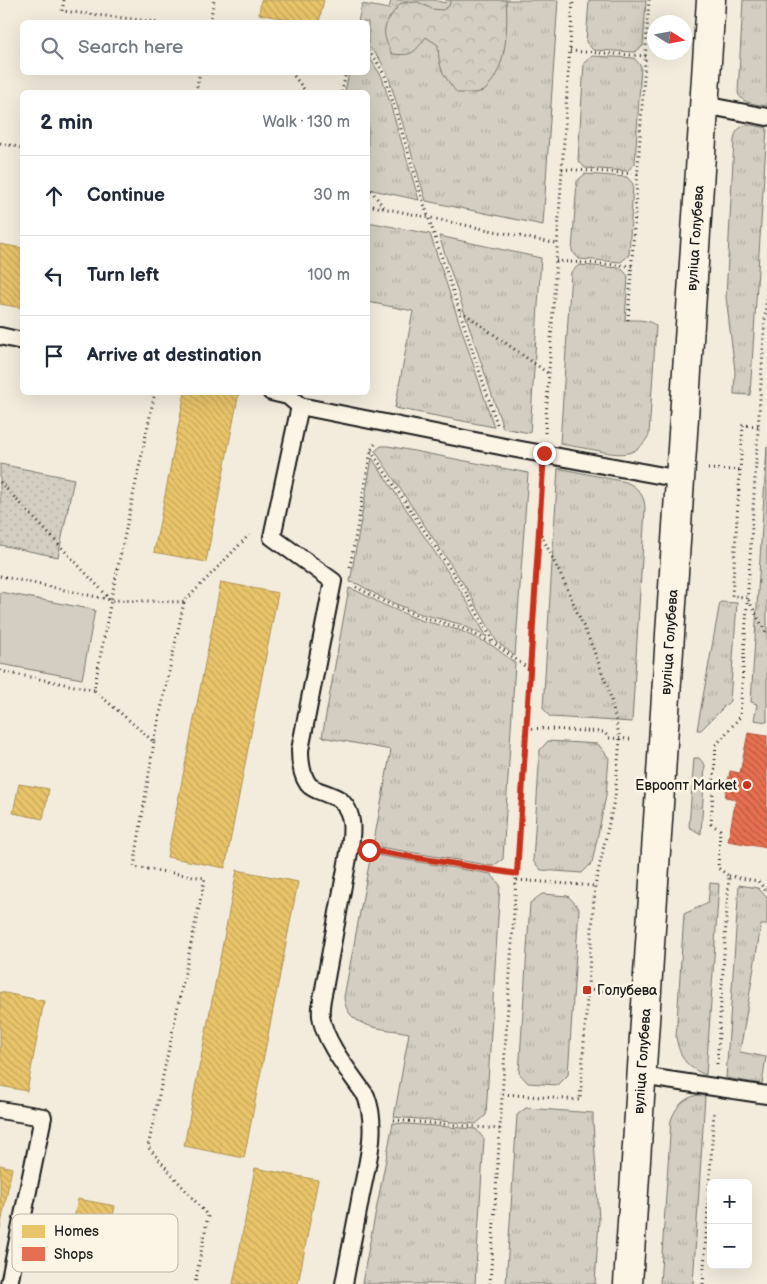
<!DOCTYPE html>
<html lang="en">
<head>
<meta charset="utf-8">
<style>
	body { margin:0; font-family:"Balsamiq Sans",sans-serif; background:#f2f2f3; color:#1f2937 }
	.controls { position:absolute; right:15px; bottom:15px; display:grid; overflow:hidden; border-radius:8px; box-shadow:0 5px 20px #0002 }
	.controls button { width:45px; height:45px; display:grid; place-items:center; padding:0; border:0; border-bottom:1px solid #e0e1e3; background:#fff; color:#1f2937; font:25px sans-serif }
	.compass { position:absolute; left:647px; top:15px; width:45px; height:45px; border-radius:50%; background:#fff; box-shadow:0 5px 20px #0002; rotate:101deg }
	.stop { position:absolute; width:15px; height:15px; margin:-11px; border:4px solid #c8321e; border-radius:50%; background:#fff }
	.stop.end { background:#c8321e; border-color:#fff; box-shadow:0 1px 5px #0008 }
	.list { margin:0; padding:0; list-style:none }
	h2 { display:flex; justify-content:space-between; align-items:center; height:65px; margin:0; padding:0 20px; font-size:21px }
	h2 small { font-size:16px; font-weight:400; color:#747a83 }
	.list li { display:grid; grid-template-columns:32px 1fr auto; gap:15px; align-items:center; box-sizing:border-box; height:80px; padding:0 20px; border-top:1px solid #e0e1e3 }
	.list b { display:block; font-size:19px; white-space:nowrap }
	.list em { font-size:16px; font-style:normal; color:#747a83 }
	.icon { flex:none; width:28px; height:28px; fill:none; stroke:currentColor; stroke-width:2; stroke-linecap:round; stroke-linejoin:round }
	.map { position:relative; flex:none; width:767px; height:1284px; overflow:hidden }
	.search { position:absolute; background:#fff; box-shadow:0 5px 20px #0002; left:20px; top:20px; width:350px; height:55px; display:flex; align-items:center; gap:12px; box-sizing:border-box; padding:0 18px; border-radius:8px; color:#747a83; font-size:19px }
	.panel { position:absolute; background:#fff; box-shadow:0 5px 20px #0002; left:20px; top:90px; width:350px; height:305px; border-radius:8px }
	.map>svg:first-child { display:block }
	.grass { fill:url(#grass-tufts); stroke:#78756e }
	.forest { fill:url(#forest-crowns); stroke:#78756e }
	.park { fill:url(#park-dots); stroke:#78756e }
	.pitch { fill:#d3cec1; stroke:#78756e }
	.homes { fill:url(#homes-back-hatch); stroke:#ac9253 }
	.shops { fill:url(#shops-back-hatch); stroke:#aa5641 }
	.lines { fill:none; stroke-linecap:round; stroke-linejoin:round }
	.lane-casing { stroke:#1c1c1c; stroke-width:20 }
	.secondary-casing { stroke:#1c1c1c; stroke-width:31 }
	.path { stroke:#1c1c1c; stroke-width:3; stroke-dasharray:1 4; stroke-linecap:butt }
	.lane { stroke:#fcf5e5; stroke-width:16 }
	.secondary { stroke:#fcf5e5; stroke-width:28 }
	.route { stroke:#c8321e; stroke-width:6 }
	.poi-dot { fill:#c8321e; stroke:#fcf5e5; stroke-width:2 }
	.labels { text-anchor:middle; stroke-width:5; stroke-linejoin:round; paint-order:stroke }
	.street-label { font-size:14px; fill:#1c1c1c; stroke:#fcf5e5 }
	.poi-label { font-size:14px; fill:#1c1c1c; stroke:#fcf5e5; text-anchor:end }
	.key { fill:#fcf5e5; stroke:#b9b4a9; stroke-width:1 }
	.key-label { font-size:14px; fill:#1c1c1c }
</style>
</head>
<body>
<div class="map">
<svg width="767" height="1284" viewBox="0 0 767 1284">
	<defs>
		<pattern id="grass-tufts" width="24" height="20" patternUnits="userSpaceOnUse" patternTransform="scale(1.25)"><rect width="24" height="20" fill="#d3cec1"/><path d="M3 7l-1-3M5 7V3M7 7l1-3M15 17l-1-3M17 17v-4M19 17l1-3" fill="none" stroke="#b5b0a5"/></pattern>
		<pattern id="forest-crowns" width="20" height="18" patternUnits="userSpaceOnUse" patternTransform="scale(1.25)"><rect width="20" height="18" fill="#d3cec1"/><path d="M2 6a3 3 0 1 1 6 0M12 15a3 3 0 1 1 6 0" fill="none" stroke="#b5b0a5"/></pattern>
		<pattern id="park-dots" width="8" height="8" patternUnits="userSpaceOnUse" patternTransform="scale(1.25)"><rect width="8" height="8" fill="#d3cec1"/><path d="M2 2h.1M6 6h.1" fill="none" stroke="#b5b0a5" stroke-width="1.8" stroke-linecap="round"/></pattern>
		<pattern id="homes-back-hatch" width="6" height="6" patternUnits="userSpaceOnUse" patternTransform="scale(1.25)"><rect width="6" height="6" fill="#e9c46a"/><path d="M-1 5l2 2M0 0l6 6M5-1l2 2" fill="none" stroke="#c7a85b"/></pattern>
		<pattern id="shops-back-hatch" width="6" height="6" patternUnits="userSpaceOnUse" patternTransform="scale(1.25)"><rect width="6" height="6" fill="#e76f51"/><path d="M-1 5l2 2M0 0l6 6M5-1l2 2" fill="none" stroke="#ba5a42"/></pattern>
	</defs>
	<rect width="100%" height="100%" fill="#f3ecdd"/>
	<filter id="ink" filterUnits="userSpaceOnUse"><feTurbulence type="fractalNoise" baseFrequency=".02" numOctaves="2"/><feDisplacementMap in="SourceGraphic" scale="10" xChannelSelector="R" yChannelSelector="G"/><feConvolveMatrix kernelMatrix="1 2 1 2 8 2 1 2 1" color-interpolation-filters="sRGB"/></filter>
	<g filter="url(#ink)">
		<path class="grass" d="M391,0h43l11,3 1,-3h112l-15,225 -117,-24 -38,-126 -9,-17 -11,-12v-24h-10l4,-18 27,5z
			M589,0h57l-3,46 -8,6 -42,-2 -7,-8z
			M743,0h24v106c-10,-2 -26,-2 -29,-13z
			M368,56l5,7 9,14 37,123 -51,-11v-97h-23l4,-19 19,-1z
			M592,56l42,2 7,8 -6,98 -8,7 -42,-3 -7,-8 6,-97z
			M746,125h6l15,3 -17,267 -16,-1 1,-23 -9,-74 8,-157c1,-8 4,-12 12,-15z
			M585,174l42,3 6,7 -4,71 -8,7 -42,-3 -7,-8 5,-70z
			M368,222l62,12 64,193 -99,-19 18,-97 -45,-9z
			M439,236l102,22 -11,175 -27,-5z
			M579,265l42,3 7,8 -3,44c10,0 25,-1 31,6l-7,109c-13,24 -31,20 -54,15 -12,-2 -23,-4 -35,-6l11,-172z
			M381,446h7l140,27 -13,183 -18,-14 -30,-53 -92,-138z
			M767,447v275l-13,-2 3,-16 -6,-2z
			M372,458l90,135 25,44 -27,-13 -39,-10 -35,-14 -28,-16 -8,-2z
			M558,468l68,14c12,5 19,14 19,27l-13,213 -82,-5 -7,-9z
			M349,588l8,3 27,14 36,15 39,10 34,16 22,17 -12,196 -10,7 -120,-20 18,-96 -69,-13z
			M720,602l17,1 -7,98 -29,29h-4z
			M548,741l50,3 11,14 -3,38 -14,67 -10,10 -41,-3 -8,-9 7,-111z
			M694,758h5l6,7 -4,69 -12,-7z
			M371,854l120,20 9,11 -14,230 -10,9 -82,-7 15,-84c-24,-5 -63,-3 -65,-36z
			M710,883l9,1 -13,191c-20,-8 -26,-17 -30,-38l8,-123 24,-11z
			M739,885l19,3 9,10v27h-6l-21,127 26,5 -4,27 -36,-6z
			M542,894l26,2 11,12 -11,167 -10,10 -30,-2 -9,-10 11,-170z
			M698,1095l7,1 -12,188h-33l11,-164c5,-13 12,-22 27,-25z
			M526,1108l67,5v9l6,98 -4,64h-89l11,-169z
			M393,1123l83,6 8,10 -9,145h-108l-5,-1z"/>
		<path class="forest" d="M451,0h55c2,26 1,63 -16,84 -2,2 -3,5 -5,6 -6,4 -20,3 -28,3 -15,-20 -18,-23 -19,-48l-12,-8c-12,16 -13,19 -34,17 -13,-24 -8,-31 9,-51l17,-1 14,7 11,1 6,-4z"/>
		<path class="park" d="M0,464l74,15 -16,78 -58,-12z"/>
		<path class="pitch" d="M0,592l95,18 -13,69 -82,-15z"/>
		<path class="homes" d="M261,0h63l-5,22h-20l-40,-8z
			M0,244l22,4v60l-22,-4z
			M185,392h54l-33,170 -52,-10z
			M221,582l57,11 -53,275 -58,-11z
			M19,784l30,5 -6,30 -30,-6z
			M237,870l61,12 -54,276 -60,-12z
			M0,992l44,9 -17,90 -27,-5z
			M0,1165l12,3 -12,61z
			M255,1168l63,12 -20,104h-65z
			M78,1199l37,7 -7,36 -37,-8z"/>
		<path class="shops" d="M748,733l19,3v112l-39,-7 8,-42 -11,-2 5,-26 10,2z"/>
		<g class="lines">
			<g class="lane-casing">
				<path id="lane" d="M704,105l63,12
					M0,336l22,5
					M271,392l17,4 12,10 205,41 175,32
					M300,406l-28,131 61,44 -33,169c0,12 1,24 8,34 4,5 11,7 17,9 6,3 13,4 17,9 12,12 10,30 8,45l-26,142c-2,9 -4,18 -3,27 3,26 30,58 45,80 13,33 0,71 -6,104 -5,28 -11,56 -16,84
					M641,1076l126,19
					M0,1110l43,7 -34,167"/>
			</g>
			<g class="secondary-casing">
				<path id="secondary" d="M628,1284l83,-1284"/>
			</g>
			<path class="path" d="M64,0l-2,11 96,11
				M210,22l4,-22
				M368,51l8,9 9,16 38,125 74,223
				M570,51l76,5
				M291,72l15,20
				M196,92l4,-20
				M342,92l4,-20
				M0,143l22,5
				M562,169l76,5
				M368,186l16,22
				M368,205l189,39
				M556,261l76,5
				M461,311l88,63
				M628,320l21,-320
				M155,392l-44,208 -17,90 60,52 30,-140 65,-67
				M758,426l-15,-1 -11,171 15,1 20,38
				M545,433l28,-433
				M371,451l94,140 29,52 36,27
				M708,469l32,1
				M0,482l111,118
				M350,567l21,-117 4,-6
				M0,576l111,24 73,2
				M356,587l29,15 36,15 38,10 34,16
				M0,671l94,19
				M527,728l77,4 5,6 21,1
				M154,742l-20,125 71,11 -57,269 60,69 -13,68
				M372,850l145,24
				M729,876l29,5 9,11
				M517,880l78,6
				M587,990l32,2
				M717,1064l12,-188 -11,-8 2,-38 -9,-6 5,-79 24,-28 27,-430
				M503,1094l77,6 15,-214 20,-90 5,-57 -11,-48 -17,-45 -27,-62 -25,-52
				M394,1120l106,9
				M490,1284l52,-808
				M703,1284l11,-174"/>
			<use href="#lane" class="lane"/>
			<use href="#secondary" class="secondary"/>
		</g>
	</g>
	<g class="lines" filter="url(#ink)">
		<path class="route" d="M369,850l148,24 27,-421"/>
	</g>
	<g class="poi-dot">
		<circle cx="747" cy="785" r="5"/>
		<rect x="582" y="985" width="10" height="10" rx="2.5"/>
	</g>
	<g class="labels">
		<g class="street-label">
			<text transform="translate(695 238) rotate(-86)" y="5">вуліца Голубева</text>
			<text transform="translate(669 642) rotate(-86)" y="5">вуліца Голубева</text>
			<text transform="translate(642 1061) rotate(-86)" y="5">вуліца Голубева</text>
		</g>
		<g class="poi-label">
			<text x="737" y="790">Евроопт Market</text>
			<text x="597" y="995" text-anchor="start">Голубева</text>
		</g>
	</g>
	<rect x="12" y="1214" width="166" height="58" rx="8" class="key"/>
	<rect x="22" y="1225" width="23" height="13" fill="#e9c46a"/>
	<rect x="22" y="1247" width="23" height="14" fill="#e76f51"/>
	<g class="key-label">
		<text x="54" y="1236">Homes</text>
		<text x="54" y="1259">Shops</text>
	</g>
</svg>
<div class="controls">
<button>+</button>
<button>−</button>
</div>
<svg class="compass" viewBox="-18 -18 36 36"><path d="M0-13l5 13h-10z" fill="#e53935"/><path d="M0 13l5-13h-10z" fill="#747a83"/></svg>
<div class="stop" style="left:369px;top:850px"></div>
<div class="stop end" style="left:544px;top:453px"></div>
<div class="search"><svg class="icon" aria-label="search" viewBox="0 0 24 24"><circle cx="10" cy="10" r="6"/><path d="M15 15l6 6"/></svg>Search here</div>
<section class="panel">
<h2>2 min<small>Walk · 130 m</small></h2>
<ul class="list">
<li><svg class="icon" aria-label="ahead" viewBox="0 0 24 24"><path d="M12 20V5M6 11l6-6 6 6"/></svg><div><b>Continue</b></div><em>30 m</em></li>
<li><svg class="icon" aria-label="left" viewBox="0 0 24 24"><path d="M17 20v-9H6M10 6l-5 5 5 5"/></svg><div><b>Turn left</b></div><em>100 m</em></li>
<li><svg class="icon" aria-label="arrive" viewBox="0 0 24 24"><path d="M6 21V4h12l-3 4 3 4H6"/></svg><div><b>Arrive at destination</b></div></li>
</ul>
</section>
</div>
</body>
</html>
